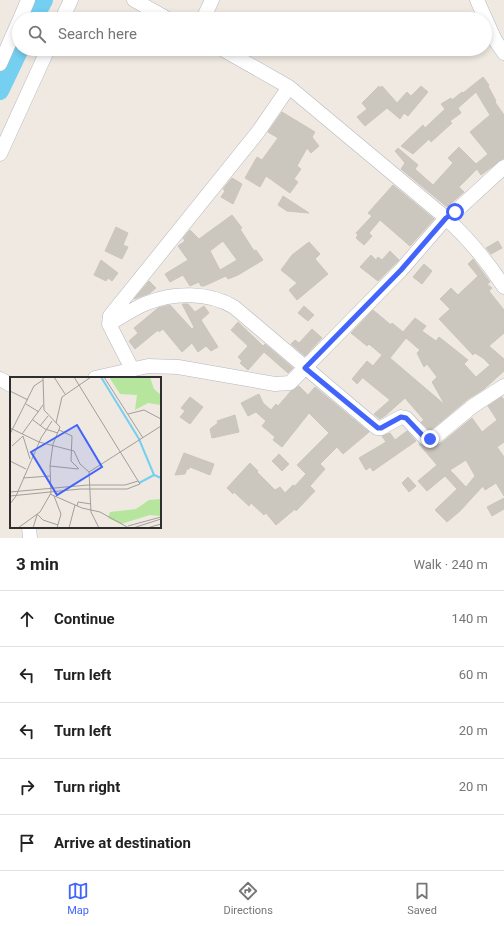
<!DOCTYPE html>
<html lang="en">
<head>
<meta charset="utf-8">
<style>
	body { margin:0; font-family:Roboto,sans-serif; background:#f2f2f2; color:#222 }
	.stop { position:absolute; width:12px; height:12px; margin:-9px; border:3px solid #4264fb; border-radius:50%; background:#fff }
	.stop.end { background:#4264fb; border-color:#fff; box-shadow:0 1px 4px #0008 }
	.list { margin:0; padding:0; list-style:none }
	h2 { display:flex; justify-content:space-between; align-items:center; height:52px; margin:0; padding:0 16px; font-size:17px }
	h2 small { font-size:13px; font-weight:400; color:#767676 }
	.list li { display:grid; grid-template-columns:26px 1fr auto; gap:12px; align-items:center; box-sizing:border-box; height:56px; padding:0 16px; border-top:1px solid #e0e0e0 }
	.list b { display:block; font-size:15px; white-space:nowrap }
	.list em { font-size:13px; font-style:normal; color:#767676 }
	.icon { flex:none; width:22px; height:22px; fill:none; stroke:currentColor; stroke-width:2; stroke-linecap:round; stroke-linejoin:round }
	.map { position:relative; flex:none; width:504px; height:538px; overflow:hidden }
	.search { position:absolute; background:#fff; box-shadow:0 2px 6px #0003; left:12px; right:12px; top:12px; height:44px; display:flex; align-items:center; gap:10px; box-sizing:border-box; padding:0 14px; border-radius:22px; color:#767676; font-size:15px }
	.sheet { height:332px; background:#fff }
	nav { display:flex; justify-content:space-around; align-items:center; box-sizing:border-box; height:56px; border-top:1px solid #e0e0e0; background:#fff; font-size:11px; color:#767676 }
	nav a { display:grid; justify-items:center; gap:2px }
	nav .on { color:#4264fb }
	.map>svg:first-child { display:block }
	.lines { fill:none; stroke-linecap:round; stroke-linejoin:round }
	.river { stroke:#75cff0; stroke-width:18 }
	.building { fill:#cbc7bf; stroke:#cbc5ba; fill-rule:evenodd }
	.minor-casing { stroke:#b4b7c1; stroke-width:15 }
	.minor { stroke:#fff; stroke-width:14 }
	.route { stroke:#4264fb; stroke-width:5 }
	.inset-river { fill:none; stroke:#75cff0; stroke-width:2 }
	.inset-road { fill:none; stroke:#a29e99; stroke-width:1 }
	.view { fill:#4264fb; fill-opacity:0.15; stroke:#4264fb; stroke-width:2 }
	.inset-edge { fill:none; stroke:#2e2e2e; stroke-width:2 }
</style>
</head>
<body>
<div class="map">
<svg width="504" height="538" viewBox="0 0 504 538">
	<rect width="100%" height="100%" fill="#efe9e1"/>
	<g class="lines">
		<path class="river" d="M34,19l10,-19
			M0,91l20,-42"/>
	</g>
	<path class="building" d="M483,77l6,8 -1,1 8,15 -1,1 9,13v43l-23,17 -4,-6 -18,18 5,5 -17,15 -46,-38 4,-6 -10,-12 3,-3 20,17 -3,4 18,16 20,-22 -5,-5 11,-11 17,17 12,-10 -18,-22 20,-17 -14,-23 -18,16 3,5 -11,8 2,2 -21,19 -2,-3 -16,15 -12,-8 22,-21 2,3 20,-19 -4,-5 10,-6 1,2 10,-8 1,1z
		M379,86l1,2 2,-2 15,17 10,-11 4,4 10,-10 7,6 -20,24 -4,-3 -4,6 -13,-11 -22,18 -8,-9 10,-8 -5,-6z
		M282,112l33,20 -3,5 7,9 -8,7 -4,-5 -10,18 4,3 -7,10 4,3 -8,11 -24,-17 -6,11 -15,-9 12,-21 5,3 16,-22 -10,-6z
		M232,178l10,6 -9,20 -12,-7 4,-6 -2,-2z
		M393,185l41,34 -24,27 -30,-26 -11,13 3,3 -8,9 -8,-7 2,-3 -2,-2 16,-17 -4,-3z
		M283,196l26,17 -22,-2 -9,-6z
		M232,215l10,13 -2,1 14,22 2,-1 7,10 -25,15 -10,4 -2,-3 -22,10h-3l-2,-4 -9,4 -7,-11 -13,7 -5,-8 23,-14 -10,-14 7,-5 -2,-3 7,-8 9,9zM223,241l14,19 -17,10 -10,-19z
		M116,227l12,6 -5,12 5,2 -6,12 -17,-8z
		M498,241l4,7 -11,6 -5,-6z
		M309,242l11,12 -5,5 13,15 -31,26 -8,-10 8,-7 -16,-13 11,-15z
		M390,251l9,9 -21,21 -18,-14 11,-12 5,5 2,-3 4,3z
		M473,259l17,23 -3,2 5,4 -3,3 15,19v23l-15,13 15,13v12l-20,18 -16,10 -37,31h-2l-8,-8 3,-2 -19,-22 -19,17 -6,4 -6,-5 16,-14 -27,-22 19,-23 -13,-11 -2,2 -16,-13 22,-23 18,15 1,-2 11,9 12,-14 11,8 -4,5 14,10 3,-4 29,23 -4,4 12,13 14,-12 -7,-7 -8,-5 -2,2 -34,-36 11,-10 -10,-10 11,-11 7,7 20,-19 -10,-12zM406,338l14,12 -3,3 7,14 3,-3 10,13 -5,5 13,23 -55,-47z
		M101,260l17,13 -6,8 -4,-3 -2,3 -12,-6z
		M424,264l8,7 -10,13 -9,-7z
		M149,281l7,7 -6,5 -16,6z
		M182,304h6l7,8 9,-6 5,7 -8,7 17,27 -7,4 -5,-5 -8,6 -6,-9 -10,9 -19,-23 -4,3 -1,-2 -23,19 -6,-8 9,-8 -4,-5 24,-20 12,-3 22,24 2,-2z
		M304,306l10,9 -6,6 -10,-8z
		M238,322l25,24 2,-2 28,24 -5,5 -24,-21 -16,18 -8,-7 2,-2 -4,-4 10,-11 -17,-16z
		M312,329l10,9 -17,18 -14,-12 4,-4 4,3z
		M367,361l6,5 -16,18 -5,-5z
		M299,386l9,9 7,-8 54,45 -26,22 -6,-7 -17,17 5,5 -15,17 5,5 -19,20 -1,-2 -19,16 -10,-12 -2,2 -13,-12 -2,3 -15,-14 -1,2 -6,-6 23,-25 8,8 -1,1 18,18 5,-3 5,6 8,-8 2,1 11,-12 -9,-9 32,-32 -20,-20 -27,34 -9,-7 2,-3 -13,-11 4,-5 -10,-9 -8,4 -7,-13 18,-9 4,9 8,7 5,-6 2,2 13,-15z
		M190,397l13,10 -13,17 -10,-7 5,-6 -4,-3z
		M502,397l2,3v42l-7,5 7,10v39l-8,-13 -11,7 -2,-4 -23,25 -13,11 -12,-12 22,-21 -12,-13 -18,15 -9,-10 19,-16 -18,-21 6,2 14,-1 33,-27 10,14 15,-12 -9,-14zM466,460l9,16 -9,11 -16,-17z
		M235,415l4,17 -27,6 -2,-9 8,-6 -1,-2z
		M407,431l9,10 -43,30 -3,-4 -4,3 -7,-12 27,-16 -4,-6 8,-3 5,7z
		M184,453l30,11 -4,11 -20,-8 -1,2h-2l-2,5 -10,1z
		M279,454l10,10 -7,7 -10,-10z
		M408,477l8,9 -7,6 -7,-9z
		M504,498v11l-12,7 -5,-9z"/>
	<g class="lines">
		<g class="minor-casing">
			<path id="minor" d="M134,0l34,19
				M477,0l18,40 9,13
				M20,19l8,-19
				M62,19l9,-19
				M203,19l9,-19
				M222,49l67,38 157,131c23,21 41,43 58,69
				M0,64l19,-43
				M0,154l48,-105
				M109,324c12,-7 25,-16 38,-21 27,-11 62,-11 87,4l143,121h4l20,-11 5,1 19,20h9l39,-32 31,-20
				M132,369l-23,-45 1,-8 148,-184 31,-45
				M95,378l53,-12 30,1 97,17 15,-1 111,-113 45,-52 9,-6 49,-45
				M0,379l11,6
				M29,527l1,11"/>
		</g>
		<use href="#minor" class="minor"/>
	</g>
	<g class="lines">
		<path class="route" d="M430,439l-5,-1 -19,-20 -5,-1 -20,11h-3l-73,-60 96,-98 45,-52 9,-6"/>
	</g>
	<g transform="translate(10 377)">
		<rect width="151" height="151" fill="#efe9e1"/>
		<path d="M99,0h41l4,12 7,6v10l-13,-2 -13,7 2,-15 -17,-1zM151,122v17l-11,-1 -29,9 -13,-6 2,-6 26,-3 13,-9z" fill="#b6e59e"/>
		<path class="inset-river" d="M91,0l38,62 15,36 7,3M129,106l15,-8"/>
		<path class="inset-road" d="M44,0l11,17M94,0l39,61M0,14l18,9M16,27l13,8M118,37l16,-4 17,9M23,43l12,9 13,4M46,46l6,-26 29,-20M30,49l8,-10M0,51l29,14 35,9 6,13 9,8 2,40 8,16M49,53l13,6 -1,25 8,8M0,57l24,-48 9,-6M12,57l21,-29M13,59l7,23M2,69l11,-10M0,84l16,8M40,89l28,3M79,95l72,-46M13,101l27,-2M0,115l78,-7h37l13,-4M40,117l32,14 18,4 29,16M0,119l70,-7h47l13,-5 -66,-107M44,119l7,18 -4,14M0,127l6,-8 25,-58 11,-17M67,129l1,-4 13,2M27,137l6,6 15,5M118,149l33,-9M8,151l22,-16 11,-19 -1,-27 3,-22 7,-17 -16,-17 -1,-33M23,151l4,-13M59,151l6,-23M123,151l28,-9M137,151l14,-4"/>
		<path class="view" d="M67,48l25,42 -45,28 -26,-43z"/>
		<rect width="151" height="151" class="inset-edge"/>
	</g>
</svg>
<div class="stop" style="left:455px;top:212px"></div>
<div class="stop end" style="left:430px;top:439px"></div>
<div class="search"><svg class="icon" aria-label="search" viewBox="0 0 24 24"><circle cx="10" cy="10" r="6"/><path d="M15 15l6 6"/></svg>Search here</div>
</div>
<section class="sheet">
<h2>3 min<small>Walk · 240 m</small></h2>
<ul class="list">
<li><svg class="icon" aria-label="ahead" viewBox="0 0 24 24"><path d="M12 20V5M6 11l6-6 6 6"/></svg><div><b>Continue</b></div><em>140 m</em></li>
<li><svg class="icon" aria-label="left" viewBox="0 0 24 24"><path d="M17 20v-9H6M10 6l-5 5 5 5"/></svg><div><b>Turn left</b></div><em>60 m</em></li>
<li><svg class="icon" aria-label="left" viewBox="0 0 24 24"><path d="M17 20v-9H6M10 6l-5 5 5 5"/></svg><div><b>Turn left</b></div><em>20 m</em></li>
<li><svg class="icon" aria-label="right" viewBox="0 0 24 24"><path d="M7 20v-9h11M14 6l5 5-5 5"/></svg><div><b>Turn right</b></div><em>20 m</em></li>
<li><svg class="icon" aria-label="arrive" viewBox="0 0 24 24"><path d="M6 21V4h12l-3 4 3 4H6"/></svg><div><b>Arrive at destination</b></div></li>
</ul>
</section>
<nav>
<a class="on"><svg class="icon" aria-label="map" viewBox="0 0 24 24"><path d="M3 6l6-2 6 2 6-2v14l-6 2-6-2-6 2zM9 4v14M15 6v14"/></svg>Map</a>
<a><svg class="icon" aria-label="directions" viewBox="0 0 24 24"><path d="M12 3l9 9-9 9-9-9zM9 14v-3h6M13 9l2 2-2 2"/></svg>Directions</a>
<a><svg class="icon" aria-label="saved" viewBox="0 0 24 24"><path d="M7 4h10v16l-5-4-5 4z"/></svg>Saved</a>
</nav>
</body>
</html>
